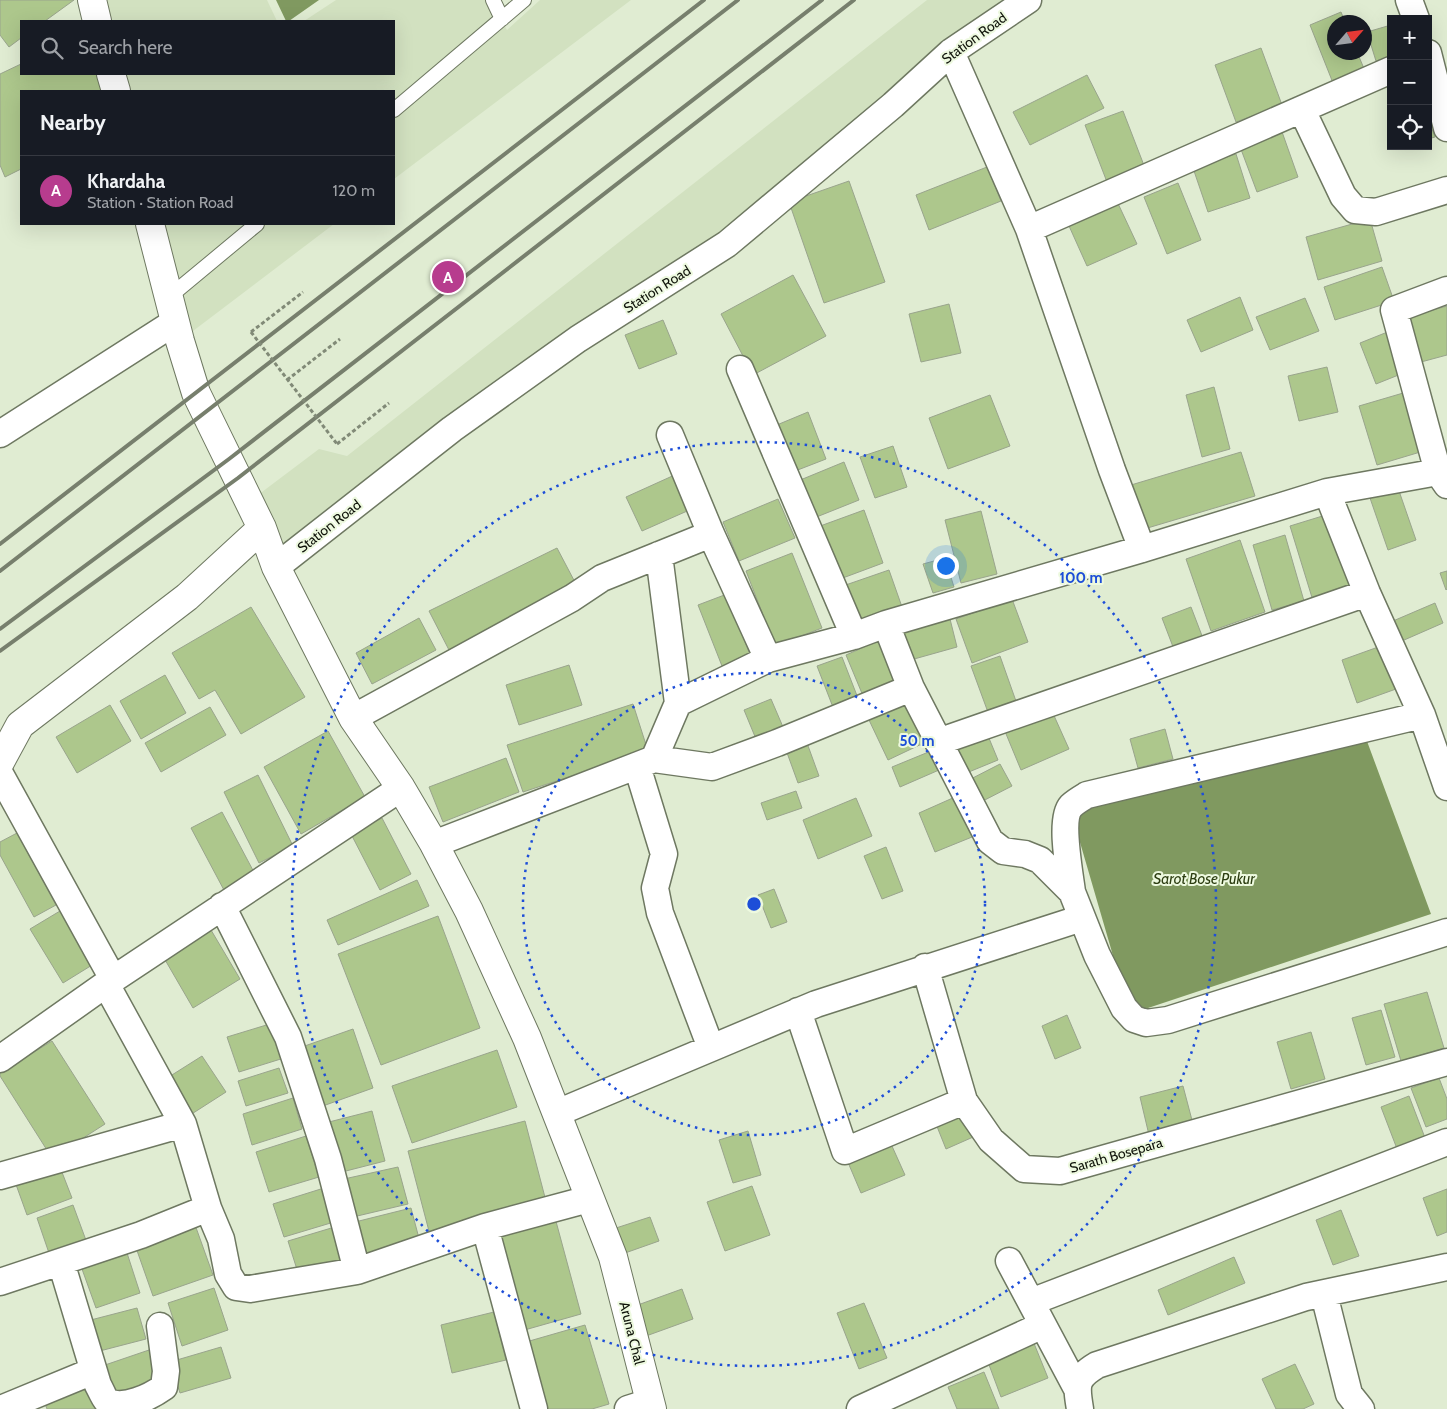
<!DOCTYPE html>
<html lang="en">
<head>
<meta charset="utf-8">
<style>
	body { margin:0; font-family:Cabin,sans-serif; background:#20242c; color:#f1f3f6 }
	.controls { position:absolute; right:15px; top:15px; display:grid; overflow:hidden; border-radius:0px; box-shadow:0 5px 20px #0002 }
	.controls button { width:45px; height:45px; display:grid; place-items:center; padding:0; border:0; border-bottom:1px solid #363941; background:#171b24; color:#f1f3f6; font:25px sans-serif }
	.compass { position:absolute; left:1327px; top:15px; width:45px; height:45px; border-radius:50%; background:#171b24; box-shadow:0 5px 20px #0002; rotate:62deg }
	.you { position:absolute; left:945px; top:565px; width:18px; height:18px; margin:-12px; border:4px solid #fff; border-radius:50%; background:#1a73e8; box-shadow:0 0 0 8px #1a73e833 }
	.badge { display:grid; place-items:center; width:32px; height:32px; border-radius:50%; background:#b73c8e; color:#fff; font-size:16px; font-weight:700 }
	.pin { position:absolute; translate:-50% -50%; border:2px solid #fff; box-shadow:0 1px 5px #0006 }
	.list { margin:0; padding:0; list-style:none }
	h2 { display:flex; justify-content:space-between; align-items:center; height:65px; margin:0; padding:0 20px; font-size:21px }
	h2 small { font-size:16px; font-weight:400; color:#9ea1a6 }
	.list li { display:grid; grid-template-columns:32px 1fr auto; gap:15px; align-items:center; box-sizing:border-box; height:70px; padding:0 20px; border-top:1px solid #363941 }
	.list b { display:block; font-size:19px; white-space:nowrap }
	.list p { margin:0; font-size:16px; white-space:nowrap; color:#9ea1a6 }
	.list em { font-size:16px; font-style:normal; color:#9ea1a6 }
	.icon { flex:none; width:28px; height:28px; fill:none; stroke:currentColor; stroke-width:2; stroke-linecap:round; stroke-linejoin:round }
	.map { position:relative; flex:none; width:1447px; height:1409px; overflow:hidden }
	.search { position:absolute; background:#171b24; box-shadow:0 5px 20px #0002; left:20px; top:20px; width:375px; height:55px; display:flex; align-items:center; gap:12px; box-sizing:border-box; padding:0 18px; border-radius:0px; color:#9ea1a6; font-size:19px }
	.panel { position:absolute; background:#171b24; box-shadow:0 5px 20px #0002; left:20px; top:90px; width:375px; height:135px; border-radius:0px }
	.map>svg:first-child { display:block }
	.built { fill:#d2e1c0 }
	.water { fill:#809960 }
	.building { fill:#adc78c; stroke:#99a48c }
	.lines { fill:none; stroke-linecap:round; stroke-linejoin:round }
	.lane-casing { stroke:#6e7861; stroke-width:16 }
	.street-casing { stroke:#6e7861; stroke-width:29 }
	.secondary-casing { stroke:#6e7861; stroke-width:30 }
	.path { stroke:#818a77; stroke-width:3; stroke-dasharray:4 2.5; stroke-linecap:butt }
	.lane { stroke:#fff; stroke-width:14 }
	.street { stroke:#fff; stroke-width:26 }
	.secondary { stroke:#fff; stroke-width:28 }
	.rail { stroke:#777f6d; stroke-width:4 }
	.path-bridge { stroke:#818a77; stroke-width:3; stroke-dasharray:4 2.5; stroke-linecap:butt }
	.ring { fill:none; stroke:#1d4ed8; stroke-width:2.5; stroke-dasharray:2.5 5 }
	.labels { text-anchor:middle; stroke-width:4; stroke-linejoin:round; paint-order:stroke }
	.street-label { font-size:14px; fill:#10140b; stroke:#edf9df }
	.water-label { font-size:15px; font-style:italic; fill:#2c3d11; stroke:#edf9df }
	.centre { fill:#1d4ed8; stroke:#edf9df; stroke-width:2.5 }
	.ring-label { font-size:15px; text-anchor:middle; font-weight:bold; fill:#1d4ed8; stroke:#edf9df; stroke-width:4; stroke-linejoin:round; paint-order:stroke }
</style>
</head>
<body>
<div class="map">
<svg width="1447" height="1409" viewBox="0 0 1447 1409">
	<rect width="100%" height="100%" fill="#e0ecd2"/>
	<path class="built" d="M104,0h163l10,21h-168z
		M336,0h154l17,30 33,-30h91l-237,179v-88h-268l-4,-17h272v-53h-90z
		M927,0h84l-289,233 -443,320 -25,-55 65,-49 28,7z
		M160,224h174l-141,107z"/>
	<path class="water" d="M276,0h43l-30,21h-3z
		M1361,725l70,189 -301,100 -60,-206z"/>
	<path class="building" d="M0,0h74l-29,21h-24v17l-12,9 -9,-12z
		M1341,12l4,10h-11v30h23l8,19 -32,12 -23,-58z
		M1391,25v31l-15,5 -9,-29z
		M1261,48l21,57 -46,17 -21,-57z
		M21,64v10h76l8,17h-84v78l-16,8 -5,-12v-91z
		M1087,75l17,33 -74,37 -17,-33z
		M1123,111l22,57 -38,14 -22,-57z
		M1428,119l7,18 -7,2z
		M1281,129l17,48 -41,15 -18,-48z
		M1236,154l14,44 -42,14 -15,-44z
		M987,167l14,34 -72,29 -13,-35z
		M849,181l36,101 -61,21 -35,-101z
		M1178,183l23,57 -34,14 -23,-57z
		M1114,195l23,49 -50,22 -22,-49z
		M1370,219l12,42 -64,19 -12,-43z
		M1382,267l12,34 -59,19 -11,-33z
		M793,275l33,61 -73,39 -32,-61z
		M1240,297l13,33 -52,22 -14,-32z
		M1305,298l14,33 -49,19 -14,-33z
		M949,304l12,49 -40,9 -12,-48z
		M1447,306v49l-26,7 -13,-45z
		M663,320l14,34 -38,15 -14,-34z
		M1390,331l16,41 -30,12 -16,-41z
		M1327,367l11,45 -39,9 -11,-45z
		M1214,387l16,62 -28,8 -16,-62z
		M1410,391l17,59 -50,15 -18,-59z
		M990,395l20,51 -62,23 -19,-51z
		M808,412l18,47 -36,14 -18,-46z
		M893,446l14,41 -32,11 -15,-41z
		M1241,452l14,44 -121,36 -13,-44z
		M844,462l15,38 -50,20 -16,-37z
		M679,473l15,35 -52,23 -16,-34z
		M1398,488l18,52 -28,10 -18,-52z
		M778,499l17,39 -56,23 -16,-39z
		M864,510l19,53 -51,19 -20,-53z
		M981,511l16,63 -36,9 -16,-63z
		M1329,514l24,78 -39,12 -24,-78z
		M1285,535l19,66 -32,9 -19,-65z
		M1240,540l25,72 -54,19 -25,-72z
		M557,548l20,38 -128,64 -20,-39z
		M792,553l30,75 -47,18 -29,-75z
		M945,558l9,29 -21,6 -10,-29z
		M889,570l13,37 -52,19 -13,-38z
		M1447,571v18l-1,1 -6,-17z
		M727,594l23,61 -28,11 -24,-61z
		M1012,599l16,43 -56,21 -16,-44z
		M1435,603l8,20 -48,21 -9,-20z
		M251,607l54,90 -64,37 -26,-44 -16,9 -27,-46z
		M1191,607l13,34 -29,11 -13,-34z
		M419,618l17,32 -64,34 -16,-31z
		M950,619l7,28 -50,14 -8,-28z
		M880,640l20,48 -34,15 -20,-48z
		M1381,646l15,43 -39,14 -15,-43z
		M1000,656l17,48 -28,11 -18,-49z
		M842,657l19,49 -25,9 -19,-49z
		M569,665l13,40 -63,20 -13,-40z
		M165,675l21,38 -45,26 -21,-38z
		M771,699l12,28 -27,12 -12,-29z
		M909,701l19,40 -40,19 -19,-40z
		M633,704l15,47 -125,41 -16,-47z
		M110,705l21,36 -54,32 -21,-36z
		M210,707l16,28 -65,37 -16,-29z
		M1051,709l18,40 -48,21 -17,-41z
		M1165,729l8,30 -35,9 -8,-29z
		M328,731l37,66 -64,37 -37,-67z
		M986,731l12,29 -39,16 -12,-29z
		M807,743l12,33 -21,7 -12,-33z
		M931,751l8,19 -39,17 -8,-20z
		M506,758l13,34 -76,30 -14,-35z
		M1000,764l12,22 -37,19 -12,-22z
		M258,775l35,71 -34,17 -35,-71z
		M796,791l6,17 -35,12 -6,-17z
		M955,797l17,40 -37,15 -16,-39z
		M856,798l16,38 -54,23 -15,-39z
		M222,812l34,64 -31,16 -34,-64z
		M382,818l29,56 -31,16 -29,-56z
		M17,833l39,72 -22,12 -34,-62v-13z
		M886,847l17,44 -21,8 -18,-43z
		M417,880l12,26 -91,39 -11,-25z
		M774,889l13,33 -16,6 -13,-33z
		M65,908l32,54 -34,21 -33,-54z
		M438,916l42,112 -99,37 -43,-111z
		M211,930l29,49 -47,29 -29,-50z
		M1427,992l17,56 -43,13 -17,-57z
		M1381,1010l14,47 -29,8 -14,-47z
		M1067,1015l14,33 -26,11 -13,-33z
		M273,1023l11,35 -45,14 -12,-35z
		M353,1029l20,59 -53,19 -21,-59z
		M1311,1032l14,47 -34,10 -14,-47z
		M52,1041l53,83 -53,34 -52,-82v-3z
		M497,1050l20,57 -105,36 -20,-57z
		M202,1056l24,36 -39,25 -23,-37z
		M279,1068l9,25 -42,13 -8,-25z
		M1439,1078l8,21v20l-21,8 -15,-39z
		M1183,1086l10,38 -44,11 -9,-38z
		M1409,1096l18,47 -28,11 -18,-47z
		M293,1098l9,31 -50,16 -9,-31z
		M969,1110l11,24 -34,15 -10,-25z
		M372,1111l13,50 -43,11 -13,-50z
		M525,1121l22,84 -117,30 -22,-84z
		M748,1131l13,44 -28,8 -14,-43z
		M887,1135l18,40 -44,18 -17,-40z
		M306,1136l13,41 -50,15 -13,-40z
		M58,1162l14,36 -45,17 -13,-36z
		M398,1167l10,37 -55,13 -9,-38z
		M752,1186l18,49 -45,16 -18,-49z
		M324,1188l10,34 -50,15 -11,-33z
		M1447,1189v43l-10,4 -14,-38z
		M73,1205l14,38 -37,13 -13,-38z
		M411,1208l10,38 -61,15 -9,-38z
		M1341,1210l18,46 -26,9 -17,-45z
		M554,1214l27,100 -60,17 -27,-100z
		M650,1217l9,24 -34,12 -9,-25z
		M194,1222l19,53 -60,21 -19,-54z
		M338,1226l12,38 -50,15 -12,-38z
		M127,1253l13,40 -44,15 -14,-39z
		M1234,1257l11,26 -77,32 -10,-25z
		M214,1288l14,42 -46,16 -14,-43z
		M682,1289l11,30 -47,17 -11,-30z
		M864,1303l23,55 -28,11 -22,-56z
		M137,1308l9,31 -54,14 -9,-31z
		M494,1312l12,48 -54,13 -11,-48z
		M585,1325l24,79 -17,5h-54l-19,-65z
		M1031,1336l17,42 -47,19 -16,-43z
		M221,1347l10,31 -51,15 -10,-31z
		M149,1350l11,32 -44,15 -11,-32z
		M1295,1364l19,40 -11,5h-27l-14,-30z
		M984,1372l15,37h-42l-9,-22z
		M92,1384l9,25h-54l-3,-8z"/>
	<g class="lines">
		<g class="lane-casing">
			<path id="lane" d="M493,0l9,19
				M394,110l130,-110
				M169,297l88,-73"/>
		</g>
		<g class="street-casing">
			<path id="street" d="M1409,0l7,19
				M951,52l78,177 83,241 30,79
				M1428,53l19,75
				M1302,110l41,86 12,14 21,2 71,-22
				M1029,229l362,-159
				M740,369l114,267
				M0,434l175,-112
				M670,435l41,99 57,125
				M1438,472l-44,-162 53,-20
				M1327,492l40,101 55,122 25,72
				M659,555l19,148
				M276,567l176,-138 126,-90 149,-95 166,-139 58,-53 77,-52
				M886,624l25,64 79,153 13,10 22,3 15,6 32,32 25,63 27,53 10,11 12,4 22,-3 279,-88
				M353,718l219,-120 30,-20 109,-44
				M938,742l429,-149
				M654,759l58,8 65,-24 134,-55
				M637,766l27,88 -9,34 5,25 51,135
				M0,774l113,205
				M434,844l220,-85 24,-56 90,-44 86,-23 32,-12 256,-75 185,-57 111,-20 9,13
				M1072,892c-2,-17 -13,-73 -1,-86 4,-4 11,-8 16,-11l335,-80
				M222,906l66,131 40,122 29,112
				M925,967l39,134
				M106,984l77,140 25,84 13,31 7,35 8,13 14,2 107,-18 128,-44 104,-28
				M798,1011l47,140 119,-50 27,39 33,29 36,2 387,-109
				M0,1059l106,-75 295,-196
				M557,1113l259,-109 266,-86
				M0,1176l183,-52
				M485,1227l49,182
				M1009,1261l67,126
				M61,1262l37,123c3,5 6,14 10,17 17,7 42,-5 56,-15l2,-16 -6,-45
				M0,1282l141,-47 67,-27
				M1324,1294l25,100 12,15
				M1031,1302l416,-160
				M1,1409l92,-38
				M628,1409l22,-7
				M860,1409l183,-84
				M1080,1409c-4,-24 -5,-31 17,-44l209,-68 141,-30"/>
		</g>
		<g class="secondary-casing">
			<path id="secondary" d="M92,0l5,21
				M111,74l5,17
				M150,224l30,117 16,52 66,135 14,39 77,151 48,70 33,56 35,67 58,127 86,219 39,152
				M0,762l20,-37 167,-128 75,-69"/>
		</g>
		<path class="path" d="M251,332l52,-40
			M287,380l53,-41
			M337,444l52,-41"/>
		<use href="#lane" class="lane"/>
		<use href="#street" class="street"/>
		<use href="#secondary" class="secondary"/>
		<path class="rail" d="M0,544l704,-544
			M0,571l738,-571
			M0,629l229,-170 593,-459
			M0,651l238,-173 616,-478"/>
		<path class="path-bridge" d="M251,332l86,112"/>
	</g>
	<g class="ring">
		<circle cx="754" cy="904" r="231"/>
		<circle cx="754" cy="904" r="462"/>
	</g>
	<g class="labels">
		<g class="street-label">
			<text transform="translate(974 38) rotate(-36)" y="5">Station Road</text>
			<text transform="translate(657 289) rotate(-32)" y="5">Station Road</text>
			<text transform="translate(329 526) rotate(-38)" y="5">Station Road</text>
			<text transform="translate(1116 1155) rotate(-16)" y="5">Sarath Bosepara</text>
			<text transform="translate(632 1333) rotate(76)" y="5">Aruna Chal</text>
		</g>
		<g class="water-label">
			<text x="1204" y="884">Sarot Bose Pukur</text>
		</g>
	</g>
	<circle cx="754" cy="904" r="8" class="centre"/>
	<g class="ring-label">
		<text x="1081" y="583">100 m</text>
		<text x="917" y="746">50 m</text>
	</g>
</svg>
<div class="controls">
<button>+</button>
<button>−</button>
<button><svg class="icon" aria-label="locate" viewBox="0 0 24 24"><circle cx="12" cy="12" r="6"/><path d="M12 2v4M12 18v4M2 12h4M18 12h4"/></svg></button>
</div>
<svg class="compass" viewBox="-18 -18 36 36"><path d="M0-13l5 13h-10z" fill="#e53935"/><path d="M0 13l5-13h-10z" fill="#9ea1a6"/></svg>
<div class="you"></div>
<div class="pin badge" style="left:448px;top:277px">A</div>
<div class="search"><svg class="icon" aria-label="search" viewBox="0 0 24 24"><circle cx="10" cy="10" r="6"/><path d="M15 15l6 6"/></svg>Search here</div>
<section class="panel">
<h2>Nearby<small></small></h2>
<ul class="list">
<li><span class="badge">A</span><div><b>Khardaha</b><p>Station · Station Road</p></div><em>120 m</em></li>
</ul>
</section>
</div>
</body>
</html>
